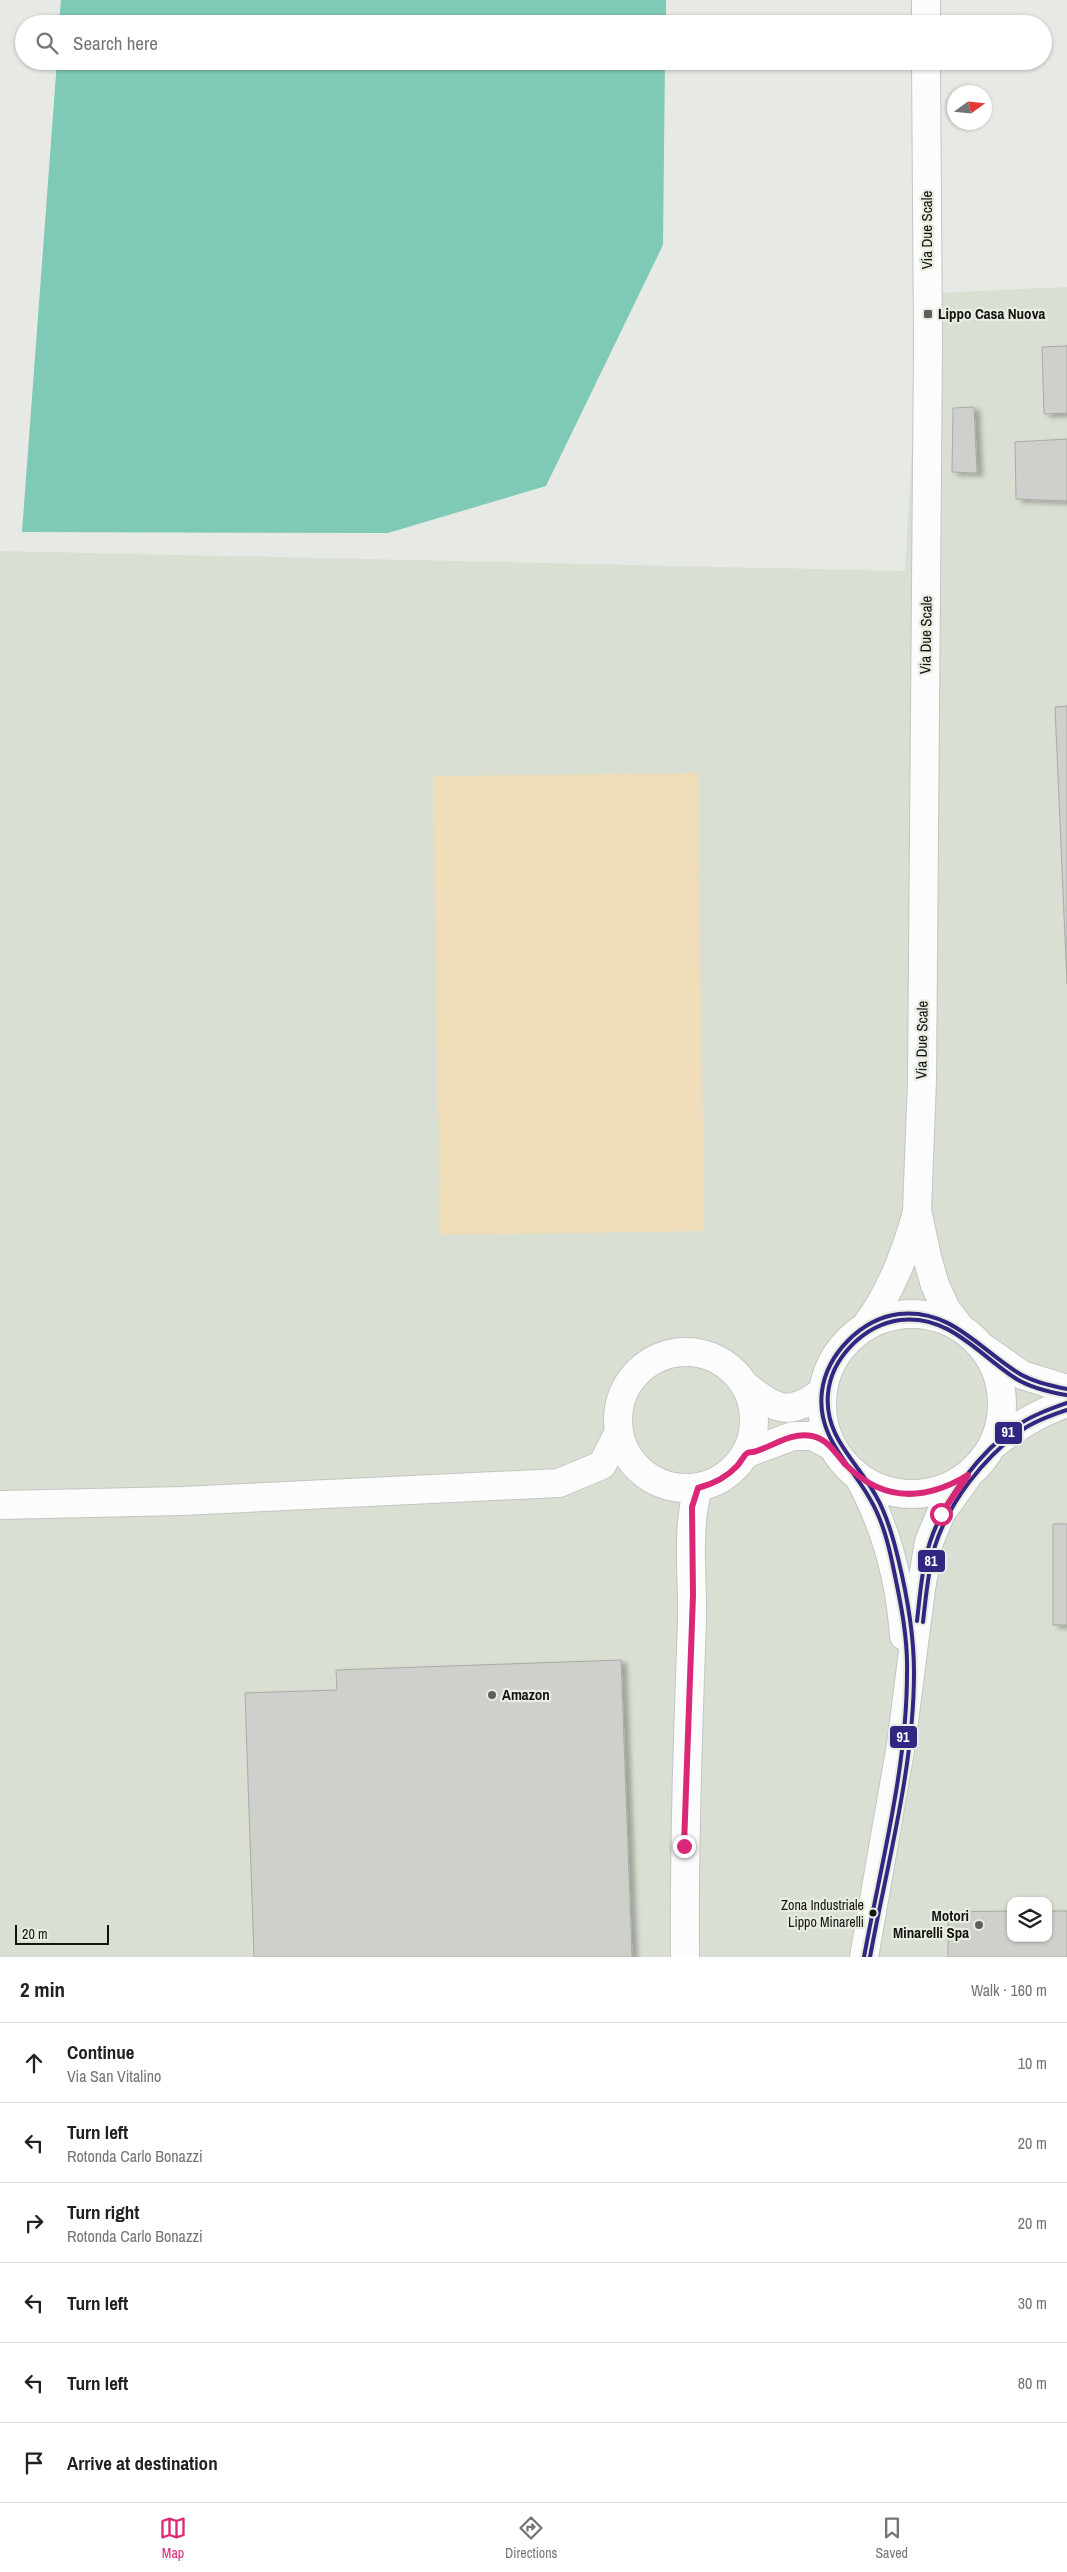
<!DOCTYPE html>
<html lang="en">
<head>
<meta charset="utf-8">
<style>
	body { margin:0; font-family:"Archivo Narrow",sans-serif; background:#f6f6f6; color:#202124 }
	.controls { position:absolute; right:15px; bottom:15px; display:grid; overflow:hidden; border-radius:10px; box-shadow:0 1px 4px #0004 }
	.controls button { width:45px; height:45px; display:grid; place-items:center; padding:0; border:0; border-bottom:1px solid #e0e0e0; background:#fff; color:#202124; font:25px sans-serif }
	.compass { position:absolute; left:947px; top:85px; width:45px; height:45px; border-radius:50%; background:#fff; box-shadow:0 1px 4px #0004; rotate:75deg }
	.scale { position:absolute; left:15px; bottom:12px; width:94px; box-sizing:border-box; padding-left:5px; border:2px solid #121410; border-top:0; font-size:14px; line-height:18px; white-space:nowrap; color:#121410; -webkit-text-stroke:4px #e7ede1; paint-order:stroke }
	.stop { position:absolute; width:15px; height:15px; margin:-11px; border:4px solid #db2777; border-radius:50%; background:#fff }
	.stop.end { background:#db2777; border-color:#fff; box-shadow:0 1px 5px #0008 }
	.list { margin:0; padding:0; list-style:none }
	h2 { display:flex; justify-content:space-between; align-items:center; height:65px; margin:0; padding:0 20px; font-size:21px }
	h2 small { font-size:16px; font-weight:400; color:#757577 }
	.list li { display:grid; grid-template-columns:32px 1fr auto; gap:15px; align-items:center; box-sizing:border-box; height:80px; padding:0 20px; border-top:1px solid #e0e0e0 }
	.list b { display:block; font-size:19px; white-space:nowrap }
	.list p { margin:0; font-size:16px; white-space:nowrap; color:#757577 }
	.list em { font-size:16px; font-style:normal; color:#757577 }
	.icon { flex:none; width:28px; height:28px; fill:none; stroke:currentColor; stroke-width:2; stroke-linecap:round; stroke-linejoin:round }
	.map { position:relative; flex:none; width:1067px; height:1957px; overflow:hidden }
	.search { position:absolute; background:#fff; box-shadow:0 1px 4px #0004; left:15px; right:15px; top:15px; height:55px; display:flex; align-items:center; gap:12px; box-sizing:border-box; padding:0 18px; border-radius:28px; color:#757577; font-size:19px }
	.sheet { height:545px; background:#fff }
	nav { display:flex; justify-content:space-around; align-items:center; box-sizing:border-box; height:70px; border-top:1px solid #e0e0e0; background:#fff; font-size:14px; color:#757577 }
	nav a { display:grid; justify-items:center; gap:2px }
	nav .on { color:#db2777 }
	.map>svg:first-child { display:block }
	.built { fill:#d9dfd2; fill-rule:evenodd }
	.green { fill:#efddb9 }
	.water { fill:#7fcab6 }
	.building { fill:#cfd0cb; stroke:#a9aba6; filter:url(#shadow) }
	.lines { fill:none; stroke-linecap:round; stroke-linejoin:round }
	.minor-casing { stroke:#c4c6c2; stroke-width:30 }
	.minor { stroke:#fbfcfb; stroke-width:28 }
	.bus-1-casing { stroke:#e7ede1; stroke-width:8 }
	.bus-2-casing { stroke:#e7ede1; stroke-width:8 }
	.bus-1 { stroke:#312783; stroke-width:4 }
	.bus-2 { stroke:#312783; stroke-width:4 }
	.route { stroke:#db2777; stroke-width:6 }
	.poi-dot { fill:#5d5f5a; stroke:#e7ede1; stroke-width:2 }
	.bus-dot { fill:#121410; stroke:#e7ede1; stroke-width:2 }
	.labels { text-anchor:middle; stroke-width:4.5; stroke-linejoin:round; paint-order:stroke }
	.bus-label { font-size:14px; fill:#121410; stroke:#e7ede1; text-anchor:end }
	.street-label { font-size:15px; fill:#121410; stroke:#e7ede1 }
	.poi-label { font-size:15px; font-weight:bold; fill:#121410; stroke:#e7ede1; text-anchor:start }
	.line-badge { stroke:#e7ede1; stroke-width:2 }
	.badge-label { font-size:14px; text-anchor:middle; font-weight:bold; fill:#fff }
</style>
</head>
<body>
<div class="map">
<svg width="1067" height="1957" viewBox="0 0 1067 1957">
	<defs>
		<filter id="shadow"><feDropShadow dx="5.5" dy="3" stdDeviation="2.5" flood-color="#0004"/></filter>
	</defs>
	<rect width="100%" height="100%" fill="#e7eae4"/>
	<path class="built" d="M1067,287v1670h-1067v-1406l905,20 12,-210 -1,-67zM1011,1901h37v37h-37z"/>
	<path class="green" d="M698,773l6,458 -264,4 -7,-459z"/>
	<path class="water" d="M61,0h605v24h-607z
		M57,61h608l-2,184 -117,241 -158,47 -366,-1z"/>
	<path class="building" d="M1067,346v67l-23,1 -2,-67z
		M974,407l3,66 -25,-1 1,-64z
		M1067,439v62l-51,-2 -1,-57z
		M1067,706v278l-12,-277z
		M1053,1524h14v101h-14z
		M621,1660l11,297h-378l-9,-264 92,-3 -1,-20z
		M1011,1911v27h37v-27h19v46h-119v-45z"/>
	<g class="lines">
		<g class="minor-casing">
			<path id="minor" d="M926,0v24
				M926,61l2,282 -6,738 -5,129 10,47 8,28 11,24 13,17
				M822 1404a90 90 0 1 1 180 0a90 90 0 1 1-180 0Z
				M866,1326c25,-35 38,-69 50,-110
				M985,1349l37,26 45,14
				M618 1420a68 68 0 1 1 136 0a68 68 0 1 1-136 0Z
				M746,1386c30,24 43,31 76,6
				M992,1446c24,-19 46,-33 75,-43
				M747,1453l46,-17h20l20,11
				M858,1476c28,50 42,103 46,160
				M0,1505l182,-4 377,-18 43,-18 17,-33
				M685,1957c-1,-113 3,-225 7,-337 1,-43 -6,-90 6,-132
				M864,1957l37,-212 20,-156 8,-47 12,-29 26,-36"/>
		</g>
		<use href="#minor" class="minor"/>
		<g class="bus-1-casing">
			<path id="bus-1" d="M917,1621c3,-26 5,-54 13,-79 15,-45 50,-90 88,-117 15,-10 32,-16 49,-22
				M864,1957c17,-93 43,-189 43,-284 1,-34 -6,-69 -13,-102 -5,-25 -11,-50 -24,-72 -20,-36 -54,-62 -48,-108 5,-37 39,-72 77,-77 52,-6 81,36 121,60 14,8 31,12 47,15"/>
		</g>
		<g class="bus-2-casing">
			<path id="bus-2" d="M923,1622c3,-26 5,-52 12,-76 14,-44 49,-89 87,-116 13,-9 30,-15 45,-20
				M870,1957c17,-93 44,-189 44,-285 0,-38 -7,-77 -16,-114 -5,-21 -11,-43 -22,-62 -19,-35 -52,-59 -48,-102 3,-36 36,-69 72,-74 49,-6 79,35 115,58 15,10 34,14 51,17"/>
		</g>
		<use href="#bus-1" class="bus-1"/>
		<use href="#bus-2" class="bus-2"/>
	</g>
	<g class="lines">
		<path class="route" d="M684,1846l9,-251 -1,-88 6,-19c15,-4 28,-10 39,-22 3,-3 6,-9 9,-12 3,-3 4,-1 7,-2 20,-5 36,-20 59,-16 16,3 24,18 34,29 37,37 79,36 122,10l-27,39"/>
	</g>
	<g class="poi-dot">
		<rect x="923" y="309" width="10" height="10" rx="2.5"/>
		<circle cx="492" cy="1695" r="5"/>
		<circle cx="979" cy="1925" r="5"/>
	</g>
	<circle class="bus-dot" cx="873" cy="1913" r="4.5"/>
	<g class="labels">
		<g class="bus-label">
			<text x="864" y="1910">Zona Industriale<tspan x="864" dy="17">Lippo Minarelli</tspan></text>
		</g>
		<g class="street-label">
			<text transform="translate(927 230) rotate(-90)" y="5">Via Due Scale</text>
			<text transform="translate(926 635) rotate(-89)" y="5">Via Due Scale</text>
			<text transform="translate(922 1040) rotate(-89)" y="5">Via Due Scale</text>
		</g>
		<g class="poi-label">
			<text x="938" y="319">Lippo Casa Nuova</text>
			<text x="502" y="1700">Amazon</text>
			<text x="969" y="1921" text-anchor="end">Motori<tspan x="969" dy="17">Minarelli Spa</tspan></text>
		</g>
	</g>
	<g class="line-badge">
		<rect x="994" y="1421" width="29" height="24" rx="5" fill="#312783"/>
		<rect x="917" y="1549" width="29" height="24" rx="5" fill="#312783"/>
		<rect x="889" y="1725" width="29" height="24" rx="5" fill="#312783"/>
	</g>
	<g class="badge-label">
		<text x="1008" y="1437">91</text>
		<text x="931" y="1566">81</text>
		<text x="903" y="1742">91</text>
	</g>
</svg>
<div class="controls">
<button><svg class="icon" aria-label="layers" viewBox="0 0 24 24"><path d="M12 4l9 5-9 5-9-5zM3 14l9 5 9-5"/></svg></button>
</div>
<svg class="compass" viewBox="-18 -18 36 36"><path d="M0-13l5 13h-10z" fill="#e53935"/><path d="M0 13l5-13h-10z" fill="#757577"/></svg>
<div class="scale">20 m</div>
<div class="stop" style="left:941px;top:1514px"></div>
<div class="stop end" style="left:684px;top:1846px"></div>
<div class="search"><svg class="icon" aria-label="search" viewBox="0 0 24 24"><circle cx="10" cy="10" r="6"/><path d="M15 15l6 6"/></svg>Search here</div>
</div>
<section class="sheet">
<h2>2 min<small>Walk · 160 m</small></h2>
<ul class="list">
<li><svg class="icon" aria-label="ahead" viewBox="0 0 24 24"><path d="M12 20V5M6 11l6-6 6 6"/></svg><div><b>Continue</b><p>Via San Vitalino</p></div><em>10 m</em></li>
<li><svg class="icon" aria-label="left" viewBox="0 0 24 24"><path d="M17 20v-9H6M10 6l-5 5 5 5"/></svg><div><b>Turn left</b><p>Rotonda Carlo Bonazzi</p></div><em>20 m</em></li>
<li><svg class="icon" aria-label="right" viewBox="0 0 24 24"><path d="M7 20v-9h11M14 6l5 5-5 5"/></svg><div><b>Turn right</b><p>Rotonda Carlo Bonazzi</p></div><em>20 m</em></li>
<li><svg class="icon" aria-label="left" viewBox="0 0 24 24"><path d="M17 20v-9H6M10 6l-5 5 5 5"/></svg><div><b>Turn left</b></div><em>30 m</em></li>
<li><svg class="icon" aria-label="left" viewBox="0 0 24 24"><path d="M17 20v-9H6M10 6l-5 5 5 5"/></svg><div><b>Turn left</b></div><em>80 m</em></li>
<li><svg class="icon" aria-label="arrive" viewBox="0 0 24 24"><path d="M6 21V4h12l-3 4 3 4H6"/></svg><div><b>Arrive at destination</b></div></li>
</ul>
</section>
<nav>
<a class="on"><svg class="icon" aria-label="map" viewBox="0 0 24 24"><path d="M3 6l6-2 6 2 6-2v14l-6 2-6-2-6 2zM9 4v14M15 6v14"/></svg>Map</a>
<a><svg class="icon" aria-label="directions" viewBox="0 0 24 24"><path d="M12 3l9 9-9 9-9-9zM9 14v-3h6M13 9l2 2-2 2"/></svg>Directions</a>
<a><svg class="icon" aria-label="saved" viewBox="0 0 24 24"><path d="M7 4h10v16l-5-4-5 4z"/></svg>Saved</a>
</nav>
</body>
</html>
